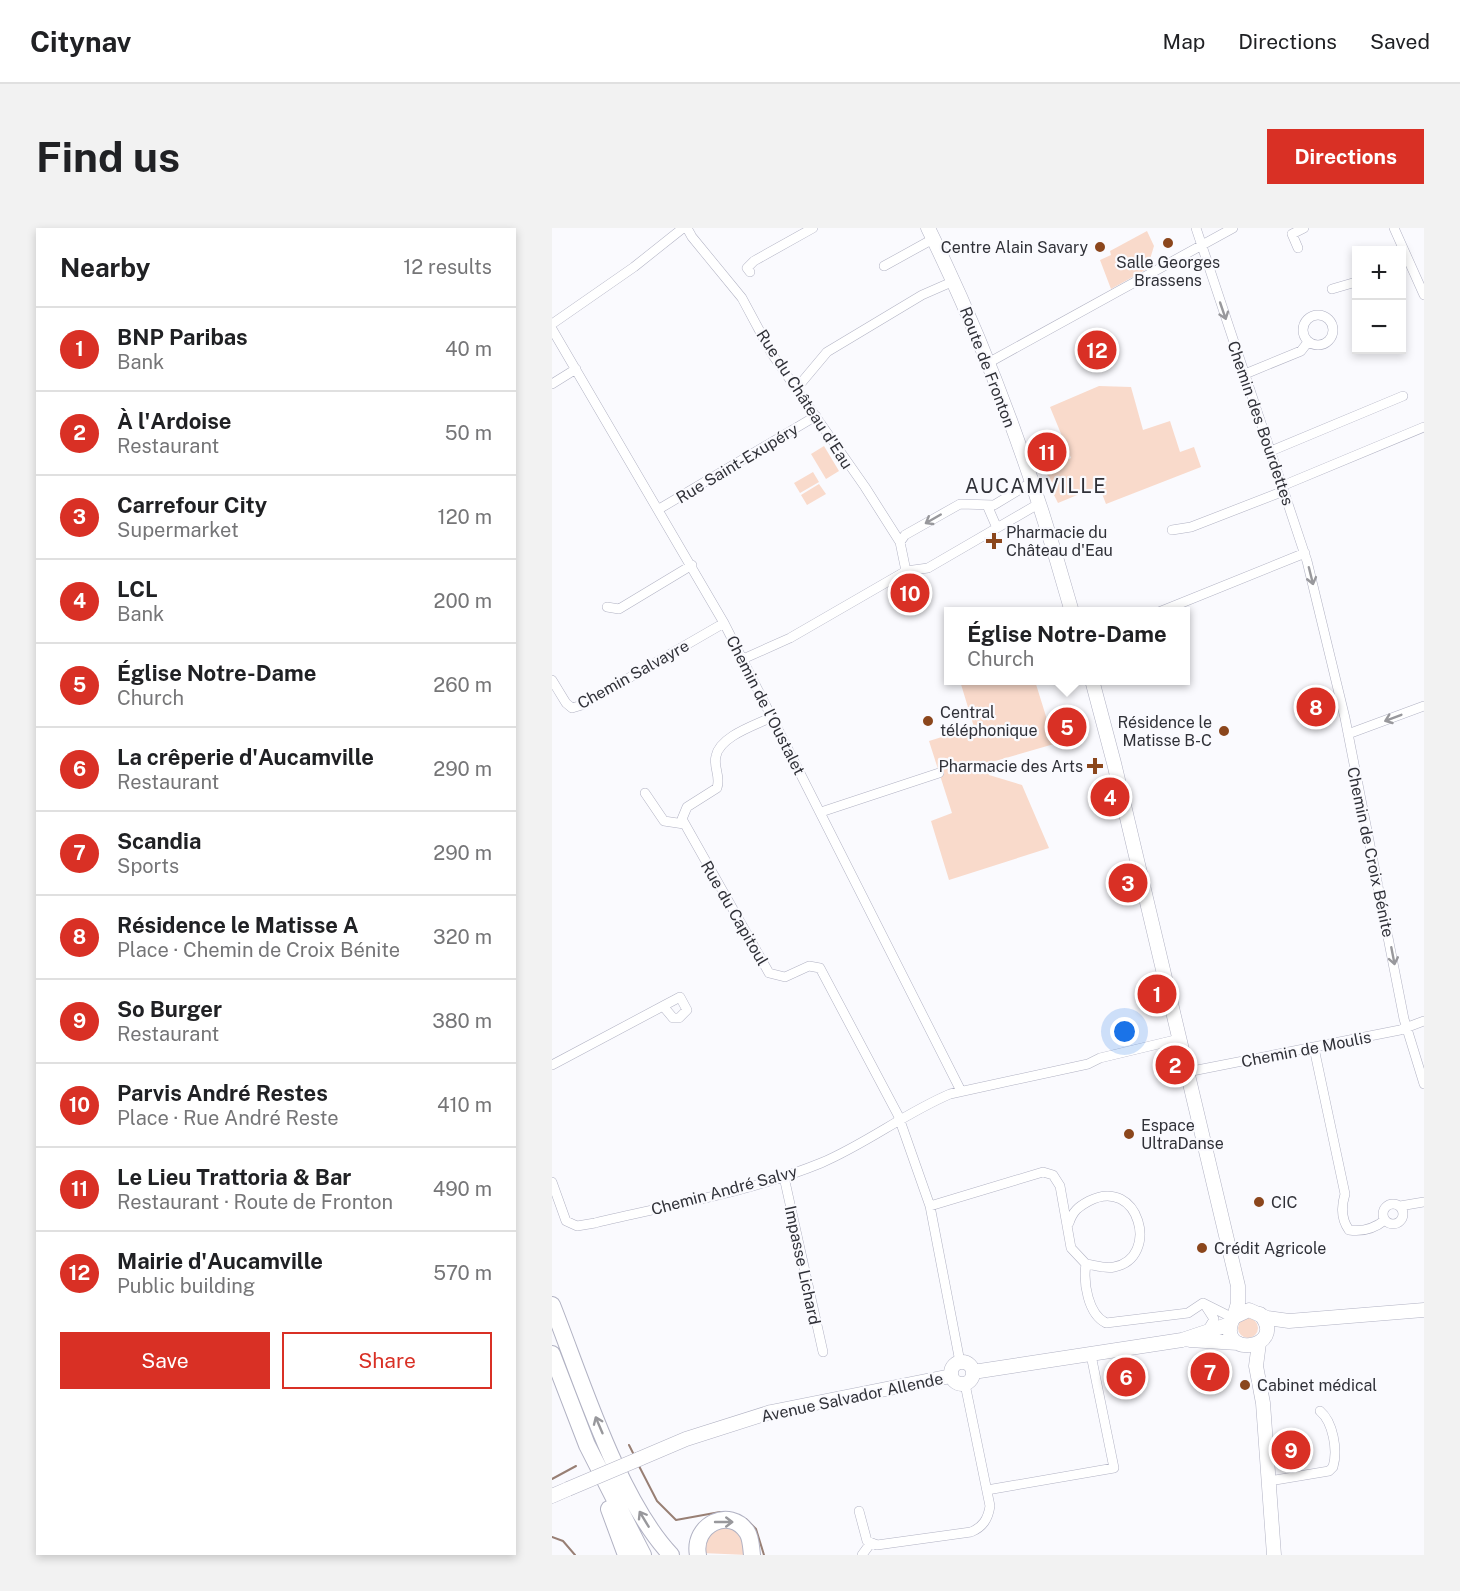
<!DOCTYPE html>
<html lang="en">
<head>
<meta charset="utf-8">
<style>
	body { margin:0; font-family:"Public Sans",sans-serif; background:#f2f2f2; color:#202124 }
	.controls { position:absolute; right:18px; top:18px; display:grid; overflow:hidden; border-radius:0px; box-shadow:0 3px 9px #0003 }
	.controls button { width:54px; height:54px; display:grid; place-items:center; padding:0; border:0; border-bottom:2px solid #e0e0e0; background:#fff; color:#202124; font:30px sans-serif }
	.you { position:absolute; left:573px; top:804px; width:21px; height:21px; margin:-15px; border:4px solid #fff; border-radius:50%; background:#1a73e8; box-shadow:0 0 0 9px #1a73e833 }
	.badge { display:grid; place-items:center; width:39px; height:39px; border-radius:50%; background:#d93025; color:#fff; font-size:20px; font-weight:700 }
	.pin { position:absolute; translate:-50% -50%; border:3px solid #fff; box-shadow:0 2px 6px #0006 }
	.popup { position:absolute; left:392px; top:379px; width:246px; height:78px; box-sizing:border-box; display:grid; place-content:center; border-radius:0px; background:#fff; filter:drop-shadow(0 2px 4px #0005); font-size:20px; white-space:nowrap; color:#757577 }
	.popup b { font-size:22px; color:#202124 }
	.popup::after { content:''; position:absolute; left:50%; top:100%; margin-left:-12px; border:12px solid transparent; border-top-color:#fff }
	.list { margin:0; padding:0; list-style:none }
	h2 { display:flex; justify-content:space-between; align-items:center; height:78px; margin:0; padding:0 24px; font-size:26px }
	h2 small { font-size:20px; font-weight:400; color:#757577 }
	.list li { display:grid; grid-template-columns:39px 1fr auto; gap:18px; align-items:center; box-sizing:border-box; height:84px; padding:0 24px; border-top:2px solid #e0e0e0 }
	.list b { display:block; font-size:22px; white-space:nowrap }
	.list p { margin:0; font-size:20px; white-space:nowrap; color:#757577 }
	.list em { font-size:20px; font-style:normal; color:#757577 }
	.actions { display:flex; gap:12px; padding:18px 24px }
	.actions a { flex:1; padding:14px 0; border:2px solid #d93025; border-radius:0px; text-align:center; font-size:21px; color:#d93025 }
	.actions .main { background:#d93025; color:#fff }
	.map { position:relative; flex:none; width:872px; height:1327px; overflow:hidden; border-radius:0px }
	header { display:flex; align-items:center; gap:36px; box-sizing:border-box; height:84px; padding:0 30px; background:#fff; border-bottom:2px solid #e0e0e0 }
	header strong { font-size:28px }
	nav { display:flex; gap:33px; margin-inline-start:auto; font-size:21px }
	.intro { display:flex; align-items:center; justify-content:space-between; box-sizing:border-box; height:144px; padding:0 36px }
	h1 { margin:0; font-size:42px }
	.button { padding:15px 27px; border-radius:0px; background:#d93025; color:#fff; font-size:21px; font-weight:700 }
	main { display:flex; gap:36px; padding:0 36px }
	aside { flex:1; background:#fff; border-radius:0px; box-shadow:0 3px 9px #0003 }
	.map>svg:first-child { display:block }
	.green { fill:#f9dacb }
	.lines { fill:none; stroke-linecap:round; stroke-linejoin:round }
	.stream { stroke:#987f74; stroke-width:2 }
	.street-casing { stroke:#b1b2c3; stroke-width:10 }
	.secondary-casing { stroke:#b1b2c3; stroke-width:15 }
	.primary-casing { stroke:#b1b2c3; stroke-width:16 }
	.highway-casing { stroke:#b1b2c3; stroke-width:18 }
	.street { stroke:#fff; stroke-width:9 }
	.secondary { stroke:#fff; stroke-width:14 }
	.primary { stroke:#fff; stroke-width:15 }
	.highway { stroke:#fff; stroke-width:16 }
	.secondary-bridge-casing { stroke:#b1b2c3; stroke-width:15; stroke-linecap:butt }
	.secondary-bridge { stroke:#fff; stroke-width:14 }
	.oneway { stroke:#98989c }
	.poi-dot { fill:#8b461c; stroke:#fafafe; stroke-width:2 }
	.labels { text-anchor:middle; stroke-width:4.5; stroke-linejoin:round; paint-order:stroke }
	.poi-label { font-size:16px; fill:#303138; stroke:#fafafe; text-anchor:start }
	.street-label { font-size:16px; fill:#303138; stroke:#fafafe }
	.quarter-label { font-size:20px; letter-spacing:1.5px; fill:#303138; stroke:#fafafe }
</style>
</head>
<body>
<header>
<strong>Citynav</strong>
<nav><a>Map</a><a>Directions</a><a>Saved</a></nav>
</header>
<div class="intro"><h1>Find us</h1><a class="button">Directions</a></div>
<main>
<aside>
<h2>Nearby<small>12 results</small></h2>
<ul class="list">
<li><span class="badge">1</span><div><b>BNP Paribas</b><p>Bank</p></div><em>40 m</em></li>
<li><span class="badge">2</span><div><b>À l'Ardoise</b><p>Restaurant</p></div><em>50 m</em></li>
<li><span class="badge">3</span><div><b>Carrefour City</b><p>Supermarket</p></div><em>120 m</em></li>
<li><span class="badge">4</span><div><b>LCL</b><p>Bank</p></div><em>200 m</em></li>
<li><span class="badge">5</span><div><b>Église Notre-Dame</b><p>Church</p></div><em>260 m</em></li>
<li><span class="badge">6</span><div><b>La crêperie d'Aucamville</b><p>Restaurant</p></div><em>290 m</em></li>
<li><span class="badge">7</span><div><b>Scandia</b><p>Sports</p></div><em>290 m</em></li>
<li><span class="badge">8</span><div><b>Résidence le Matisse A</b><p>Place · Chemin de Croix Bénite</p></div><em>320 m</em></li>
<li><span class="badge">9</span><div><b>So Burger</b><p>Restaurant</p></div><em>380 m</em></li>
<li><span class="badge">10</span><div><b>Parvis André Restes</b><p>Place · Rue André Reste</p></div><em>410 m</em></li>
<li><span class="badge">11</span><div><b>Le Lieu Trattoria &amp; Bar</b><p>Restaurant · Route de Fronton</p></div><em>490 m</em></li>
<li><span class="badge">12</span><div><b>Mairie d'Aucamville</b><p>Public building</p></div><em>570 m</em></li>
</ul>
<div class="actions"><a class="main">Save</a><a>Share</a></div>
</aside>
<div class="map">
<svg width="872" height="1327" viewBox="0 0 872 1327">
	<rect width="100%" height="100%" fill="#fafafe"/>
	<path class="green" d="M595,3l7,15 -7,23 -36,20 -11,-29 11,-5 -1,-4z
		M547,158l32,1 12,43 27,-9 10,31 14,-5 7,20 -95,37 -7,-18 -41,17 -5,-10 2,-6 -11,-17 27,-12 -21,-51z
		M272,218l15,25 -13,8 -15,-25z
		M261,244l6,10 -19,11 -6,-10z
		M267,256l7,10 -19,11 -6,-10z
		M408,453h75l14,45 -1,6 6,12 -69,20 4,11 33,10 27,63 -100,32 -18,-59 21,-8 -23,-72 45,-14z
		M686 1100a10 10 0 1 1 20 0a10 10 0 1 1-20 0Z
		M161,1299l27,2 7,26 -45,-2z"/>
	<g class="lines">
		<path class="stream" d="M77,1217l5,10
			M87,1238l18,35 19,19 44,-8
			M0,1251l24,-13
			M194,1291l10,10 8,26
			M0,1309l11,4 12,14"/>
		<g class="street-casing">
			<path id="street" d="M135,0l5,9 50,61 30,56 93,133 35,55
				M644,0l111,333 38,157 59,301 20,65
				M842,0l30,67
				M746,20l-6,-14 12,-6
				M332,38l49,-27
				M198,44l-3,-4 7,-7 59,-33
				M780,61l24,-7
				M751 102a15 15 0 1 1 30 0a15 15 0 1 1-30 0Z
				M0,96l82,-57 49,-39
				M0,101l172,294 237,468
				M436,135l245,-135
				M693,146l56,-23 7,-9
				M0,156l24,-15
				M244,161l31,-37 95,-57 32,-14
				M719,223l132,-55
				M480,254l-38,23 -34,-1 -55,31 -5,7 6,29 22,-3 112,-65
				M730,258l142,-59
				M435,277l10,23
				M107,281l157,-93
				M620,302l19,-3 93,-36
				M55,379l12,2 73,-44
				M607,384l146,-59
				M191,431l47,-21 116,-67
				M0,452l14,23 6,5 10,-3 142,-82
				M220,489c-16,8 -52,19 -56,39 -3,11 5,20 1,32l-30,19 -5,12 87,154 16,4 24,-11 11,2 78,147 32,91 30,156
				M796,506l76,-28
				M93,565l19,28 20,3
				M269,584l118,-39
				M762,820l31,146c-4,13 -4,25 4,36 13,2 26,-2 36,-10
				M0,837l111,-59 17,-9 7,13 -8,8h-6l-10,-12
				M635,844l213,-42 24,-9
				M232,949l39,175
				M0,954l14,39 11,5 18,-3c75,-18 155,-31 226,-60 45,-19 84,-50 129,-69l138,-30 12,-6 79,-19
				M831 986a10 10 0 1 1 20 0a10 10 0 1 1-20 0Z
				M378,978l113,-34 10,3 7,11 11,62 15,16c-3,19 2,50 20,59l82,-10 15,-10
				M848,978l24,-4
				M517,995c4,-12 9,-16 20,-22 50,-26 72,57 25,66 -9,2 -20,-2 -28,-3
				M651,1075l30,15
				M653,1077l9,14 -7,12
				M717,1253l60,-10 4,-4c5,-17 0,-45 -13,-56
				M435,1262l127,-22 -23,-113
				M307,1283l8,30 10,4 94,-13c12,-5 17,-13 19,-26l-25,-122
				M310,1327l8,-11"/>
		</g>
		<g class="secondary-casing">
			<path id="secondary" d="M376,0c60,122 107,252 144,384
				M540,452l22,83 124,523v17l-4,14
				M682,1089l15,-7 18,8 22,3 135,-11
				M681,1090c-19,42 57,31 27,-4
				M638,1112l48,3
				M707,1115l-3,23 7,37 11,152
				M399 1145a11 11 0 1 1 22 0a11 11 0 1 1-22 0Z
				M421,1144l209,-32 48,-16
				M87,1231l47,-20 85,-27 180,-36
				M0,1268l16,-7"/>
		</g>
		<g class="primary-casing">
			<path id="primary" d="M681,1090l1,-1"/>
		</g>
		<g class="highway-casing">
			<path id="highway" d="M0,1077c29,73 66,194 119,250
				M0,1126l35,91 56,110
				M57,1281l17,46
				M146,1327c-6,-30 32,-49 49,-23 4,6 4,15 5,23"/>
		</g>
		<use href="#street" class="street"/>
		<use href="#secondary" class="secondary"/>
		<use href="#primary" class="primary"/>
		<use href="#highway" class="highway"/>
		<g class="secondary-bridge-casing">
			<path id="secondary-bridge" d="M16,1261l71,-30"/>
		</g>
		<use href="#secondary-bridge" class="secondary-bridge"/>
	</g>
	<defs><path id="oneway-shaft" d="M-6 0H5M1.5-3L5.5 0L1.5 3" fill="none" stroke-width="1.6" stroke-linecap="round" stroke-linejoin="round" transform="scale(1.5)"/></defs>
	<g class="oneway">
		<use href="#oneway-shaft" transform="translate(671 83) rotate(71)"/>
		<use href="#oneway-shaft" transform="translate(381 291) rotate(150)"/>
		<use href="#oneway-shaft" transform="translate(759 348) rotate(76)"/>
		<use href="#oneway-shaft" transform="translate(841 490) rotate(159)"/>
		<use href="#oneway-shaft" transform="translate(841 728) rotate(79)"/>
		<use href="#oneway-shaft" transform="translate(47 1197) rotate(-113)"/>
		<use href="#oneway-shaft" transform="translate(92 1291) rotate(-121)"/>
		<use href="#oneway-shaft" transform="translate(172 1294)"/>
	</g>
	<g class="poi-dot">
		<circle cx="616" cy="15" r="6"/>
		<circle cx="548" cy="19" r="6"/>
		<path d="M439 304h6v6h6v6h-6v6h-6v-6h-6v-6h6z"/>
		<circle cx="376" cy="493" r="6"/>
		<circle cx="672" cy="503" r="6"/>
		<path d="M540 529h6v6h6v6h-6v6h-6v-6h-6v-6h6z"/>
		<circle cx="577" cy="906" r="6"/>
		<circle cx="707" cy="974" r="6"/>
		<circle cx="650" cy="1020" r="6"/>
		<circle cx="693" cy="1157" r="6"/>
	</g>
	<g class="labels">
		<g class="poi-label">
			<text x="536" y="25" text-anchor="end">Centre Alain Savary</text>
			<text x="616" y="40" text-anchor="middle">Salle Georges<tspan x="616" dy="18">Brassens</tspan></text>
			<text x="454" y="310">Pharmacie du<tspan x="454" dy="18">Château d'Eau</tspan></text>
			<text x="388" y="490">Central<tspan x="388" dy="18">téléphonique</tspan></text>
			<text x="660" y="500" text-anchor="end">Résidence le<tspan x="660" dy="18">Matisse B-C</tspan></text>
			<text x="531" y="544" text-anchor="end">Pharmacie des Arts</text>
			<text x="589" y="903">Espace<tspan x="589" dy="18">UltraDanse</tspan></text>
			<text x="719" y="980">CIC</text>
			<text x="662" y="1026">Crédit Agricole</text>
			<text x="705" y="1163">Cabinet médical</text>
		</g>
		<g class="street-label">
			<text transform="translate(436 139) rotate(69)" y="6">Route de Fronton</text>
			<text transform="translate(253 171) rotate(57)" y="6">Rue du Château d'Eau</text>
			<text transform="translate(709 195) rotate(71)" y="6">Chemin des Bourdettes</text>
			<text transform="translate(185 235) rotate(-31)" y="6">Rue Saint-Exupéry</text>
			<text transform="translate(81 446) rotate(-29)" y="6">Chemin Salvayre</text>
			<text transform="translate(214 477) rotate(63)" y="6">Chemin de l'Oustalet</text>
			<text transform="translate(819 624) rotate(78)" y="6">Chemin de Croix Bénite</text>
			<text transform="translate(183 685) rotate(60)" y="6">Rue du Capitoul</text>
			<text transform="translate(754 821) rotate(-11)" y="6">Chemin de Moulis</text>
			<text transform="translate(172 962) rotate(-15)" y="6">Chemin André Salvy</text>
			<text transform="translate(251 1037) rotate(78)" y="6">Impasse Lichard</text>
			<text transform="translate(300 1169) rotate(-12)" y="6">Avenue Salvador Allende</text>
		</g>
		<g class="quarter-label">
			<text x="484" y="265">AUCAMVILLE</text>
		</g>
	</g>
</svg>
<div class="controls">
<button>+</button>
<button>−</button>
</div>
<div class="you"></div>
<div class="pin badge" style="left:605px;top:766px">1</div>
<div class="pin badge" style="left:623px;top:837px">2</div>
<div class="pin badge" style="left:576px;top:655px">3</div>
<div class="pin badge" style="left:558px;top:569px">4</div>
<div class="pin badge" style="left:515px;top:499px">5</div>
<div class="popup"><b>Église Notre-Dame</b>Church</div>
<div class="pin badge" style="left:574px;top:1149px">6</div>
<div class="pin badge" style="left:658px;top:1144px">7</div>
<div class="pin badge" style="left:764px;top:479px">8</div>
<div class="pin badge" style="left:739px;top:1222px">9</div>
<div class="pin badge" style="left:358px;top:365px">10</div>
<div class="pin badge" style="left:495px;top:224px">11</div>
<div class="pin badge" style="left:545px;top:122px">12</div>
</div>
</main>
</body>
</html>
